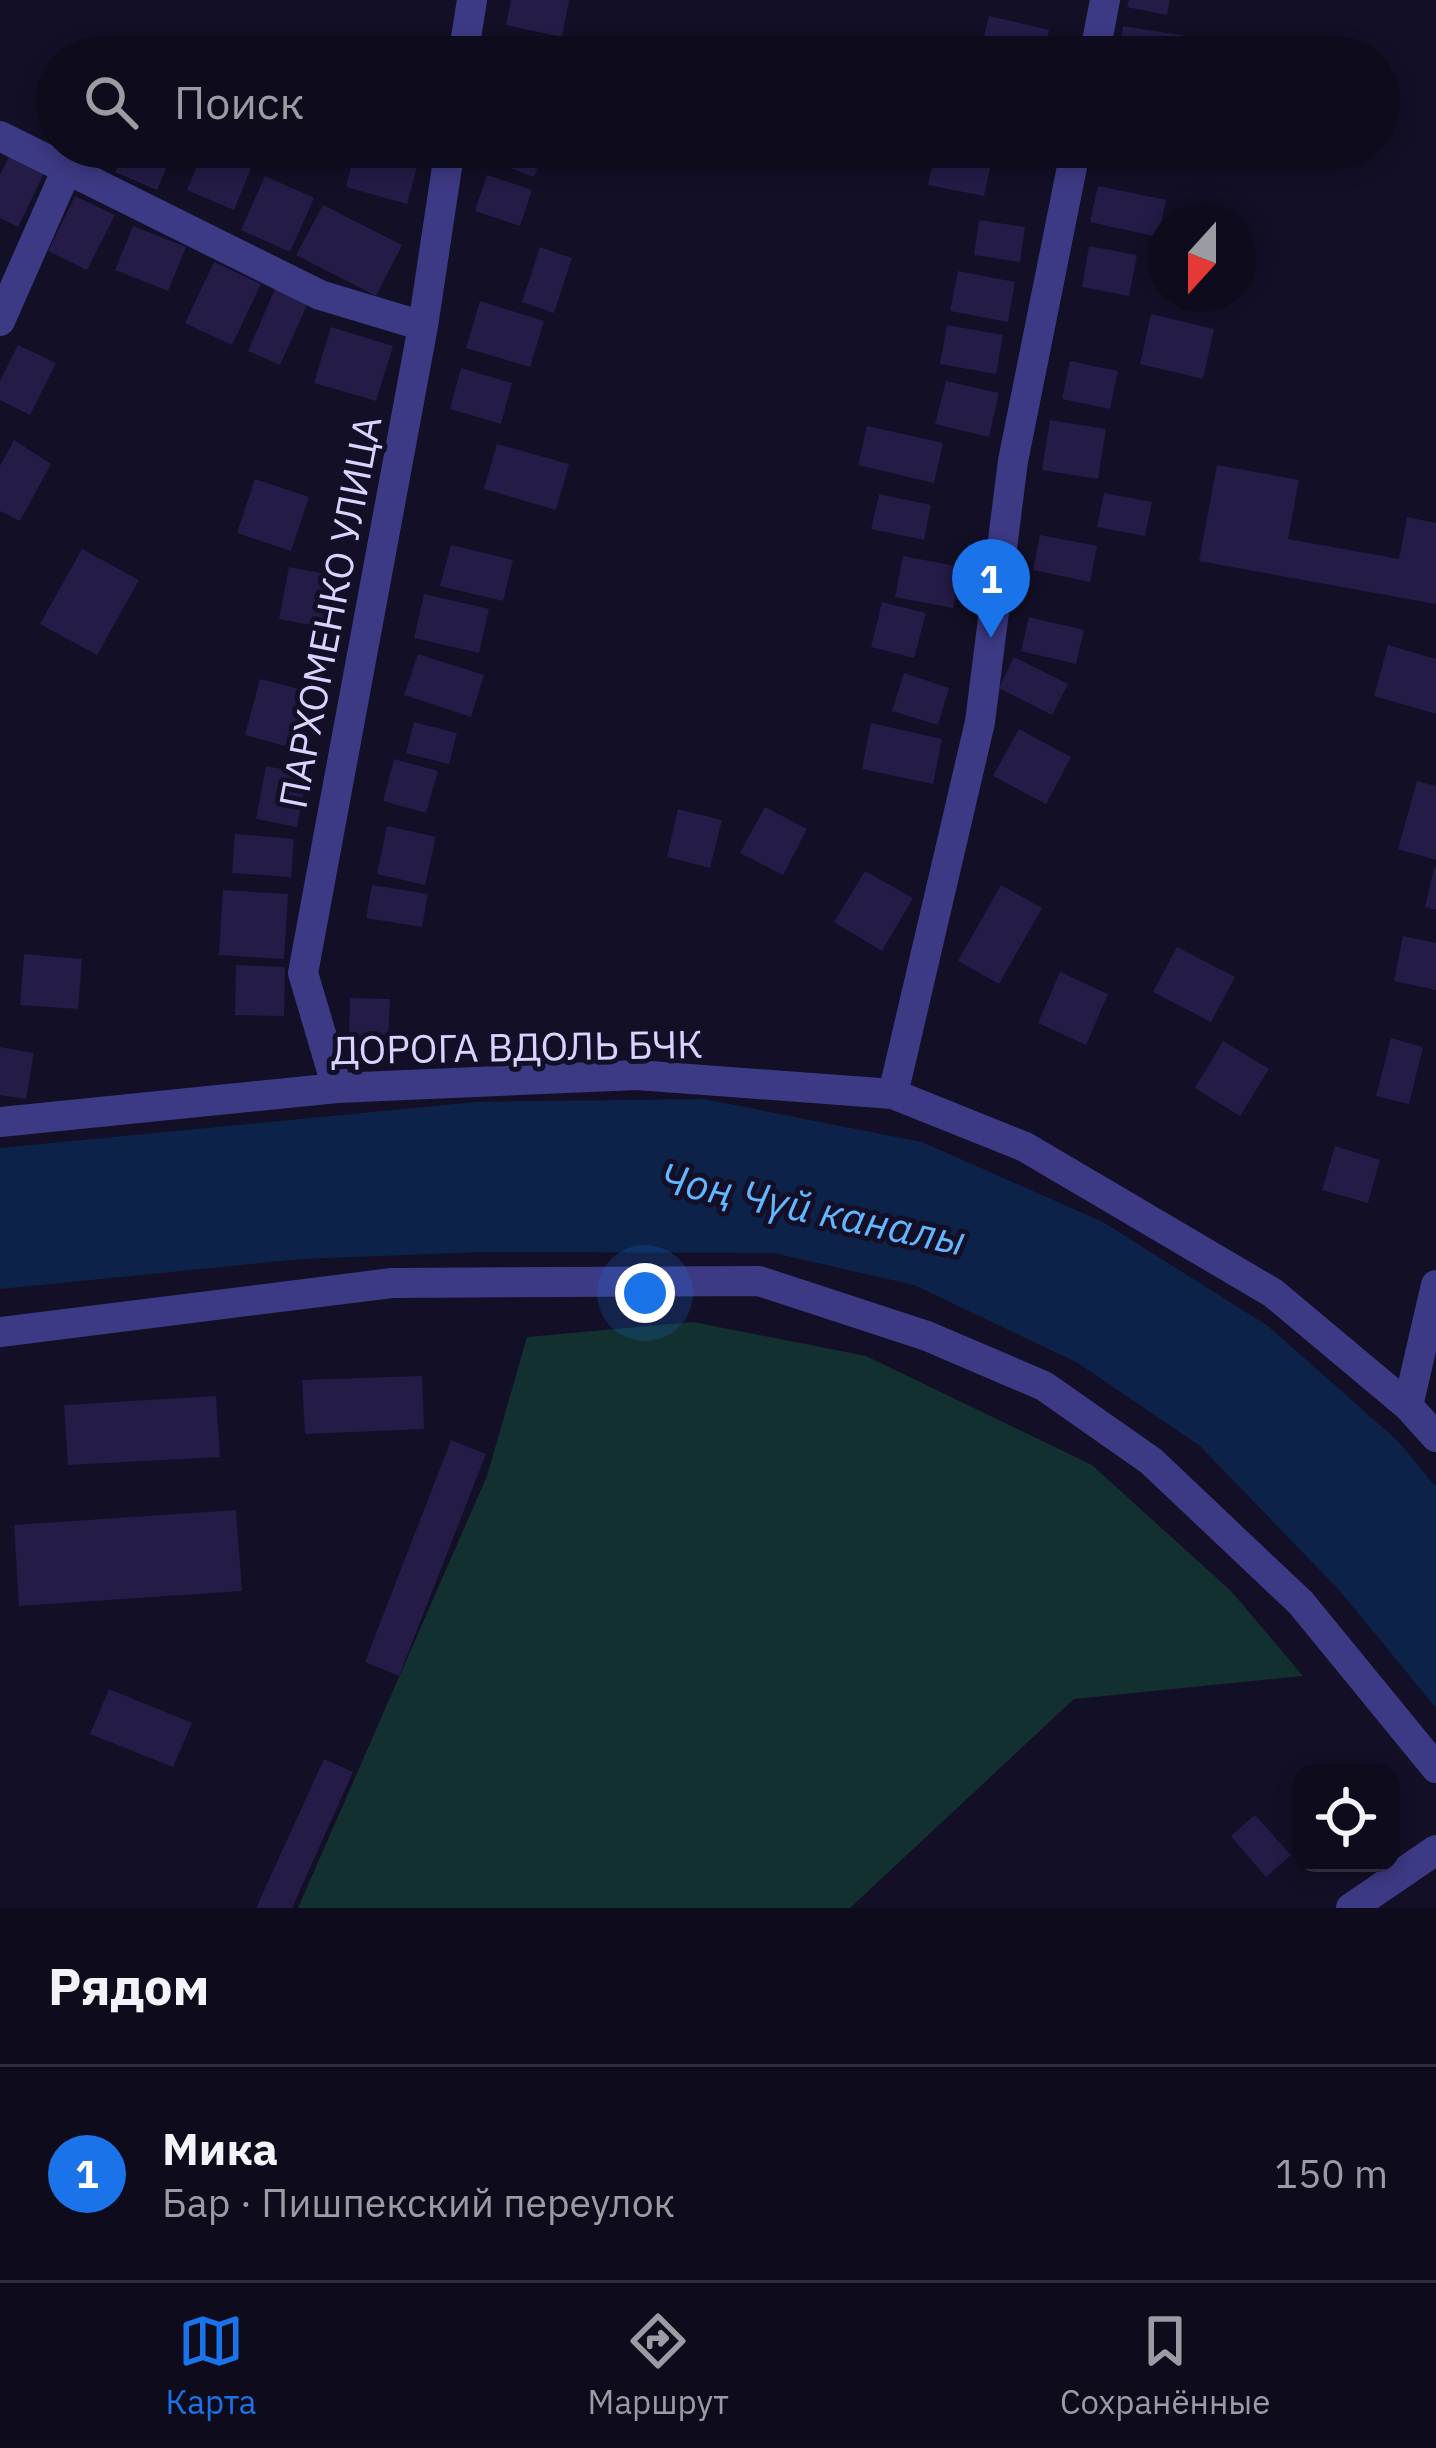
<!DOCTYPE html>
<html lang="ru">
<head>
<meta charset="utf-8">
<style>
	body { margin:0; font-family:"IBM Plex Sans",sans-serif; background:#1c1929; color:#f1f3f6 }
	.controls { position:absolute; right:36px; bottom:36px; display:grid; overflow:hidden; border-radius:24px; box-shadow:0 6px 18px #0003 }
	.controls button { width:108px; height:108px; display:grid; place-items:center; padding:0; border:0; border-bottom:3px solid #2e2b3b; background:#0e0b1c; color:#f1f3f6; font:60px sans-serif }
	.compass { position:absolute; left:1148px; top:204px; width:108px; height:108px; border-radius:50%; background:#0e0b1c; box-shadow:0 6px 18px #0003; rotate:201deg }
	.you { position:absolute; left:645px; top:1293px; width:42px; height:42px; margin:-30px; border:9px solid #fff; border-radius:50%; background:#1a73e8; box-shadow:0 0 0 18px #1a73e833 }
	.badge { display:grid; place-items:center; width:78px; height:78px; border-radius:50%; background:#1a73e8; color:#fff; font-size:39px; font-weight:700 }
	.pin { position:absolute; translate:-50% -99px; filter:drop-shadow(0 3px 6px #0008) }
	.pin::after { content:''; position:absolute; top:63px; width:42px; height:36px; background:inherit; clip-path:polygon(0 0,100% 0,50% 100%) }
	.list { margin:0; padding:0; list-style:none }
	h2 { display:flex; justify-content:space-between; align-items:center; height:156px; margin:0; padding:0 48px; font-size:51px }
	h2 small { font-size:39px; font-weight:400; color:#9b9ba3 }
	.list li { display:grid; grid-template-columns:78px 1fr auto; gap:36px; align-items:center; box-sizing:border-box; height:216px; padding:0 48px; border-top:3px solid #2e2b3b }
	.list b { display:block; font-size:45px; white-space:nowrap }
	.list p { margin:0; font-size:39px; white-space:nowrap; color:#9b9ba3 }
	.list em { font-size:39px; font-style:normal; color:#9b9ba3 }
	.icon { flex:none; width:66px; height:66px; fill:none; stroke:currentColor; stroke-width:2; stroke-linecap:round; stroke-linejoin:round }
	.map { position:relative; flex:none; width:1436px; height:1908px; overflow:hidden }
	.search { position:absolute; background:#0e0b1c; box-shadow:0 6px 18px #0003; left:36px; right:36px; top:36px; height:132px; display:flex; align-items:center; gap:30px; box-sizing:border-box; padding:0 42px; border-radius:66px; color:#9b9ba3; font-size:45px }
	.sheet { height:372px; background:#0e0b1c }
	nav { display:flex; justify-content:space-around; align-items:center; box-sizing:border-box; height:168px; border-top:3px solid #2e2b3b; background:#0e0b1c; font-size:33px; color:#9b9ba3 }
	nav a { display:grid; justify-items:center; gap:6px }
	nav .on { color:#1a73e8 }
	.map>svg:first-child { display:block }
	.green { fill:#12302f }
	.water { fill:#0c2248 }
	.building { fill:#241b47 }
	.lines { fill:none; stroke-linecap:round; stroke-linejoin:round }
	.minor { stroke:#3d3a85; stroke-width:30 }
	.labels { text-anchor:middle; stroke-width:10; stroke-linejoin:round; paint-order:stroke }
	.street-label { font-size:39px; fill:#d9d4ff; stroke:#130f26 }
	.water-label { font-size:42px; font-style:italic; fill:#62b6ff; stroke:#130f26 }
</style>
</head>
<body>
<div class="map">
<svg width="1436" height="1908" viewBox="0 0 1436 1908">
	<rect width="100%" height="100%" fill="#130f26"/>
	<path class="green" d="M693,1322l173,34 226,109 140,127 71,84 -229,23 -224,209h-552l189,-432 40,-139z"/>
	<path class="water" d="M704,1099l218,43 181,80 165,104 131,116 37,45v221l-97,-118 -139,-144 -122,-83 -164,-78 -141,-32 -289,-1 -182,7 -302,30v-141l476,-46z"/>
	<path class="building" d="M511,0h58l-7,37 -56,-12z
		M1129,0h41l-3,15 -40,-8z
		M989,16l60,14 -6,27h-64z
		M1123,26l63,10 -4,21h-63z
		M508,39l57,17v1h-62z
		M126,147h49l-18,43 -42,-18z
		M205,147h17l32,14 -20,49 -47,-20z
		M356,147l65,5 -14,52 -61,-17z
		M489,147h56l-11,30 -49,-19z
		M1107,147h47l-4,19 -45,-9z
		M11,152l35,17 -28,58 -18,-9v-43z
		M935,152l56,11 -7,33 -56,-11z
		M487,175l45,15 -12,36 -45,-15z
		M265,176l49,22 -24,54 -49,-22z
		M1098,186l68,14 -8,37 -68,-15z
		M75,196l40,19 -28,55 -39,-19z
		M323,205l79,40 -26,51 -80,-41z
		M979,220l46,7 -5,35 -46,-7z
		M133,226l53,21 -18,44 -53,-21z
		M1089,246l48,9 -8,41 -47,-9z
		M540,247l32,11 -18,55 -32,-11z
		M214,262l47,22 -29,61 -47,-22z
		M958,271l57,11 -7,40 -58,-11z
		M275,289l33,14 -28,62 -32,-14z
		M480,301l64,20 -14,46 -64,-19z
		M1151,314l63,15 -11,50 -63,-15z
		M947,325l56,10 -7,39 -56,-10z
		M331,327l62,19 -17,55 -62,-18z
		M18,345l38,18 -26,52 -30,-15v-19z
		M1070,361l48,10 -8,38 -48,-10z
		M461,368l51,15 -11,41 -51,-15z
		M946,381l53,12 -10,44 -54,-13z
		M1050,420l56,9 -8,50 -56,-9z
		M867,426l76,17 -9,40 -76,-18z
		M14,440l37,24 -31,57 -20,-10v-45z
		M497,444l72,20 -13,46 -72,-21z
		M1217,465l82,15 -11,59 111,20 8,-42 29,6v81l-237,-43z
		M255,479l54,18 -18,54 -54,-18z
		M1104,493l48,9 -7,34 -48,-9z
		M879,494l52,11 -7,35 -53,-11z
		M1040,535l57,11 -7,36 -57,-12z
		M451,545l62,15 -10,41 -63,-15z
		M82,549l57,31 -42,75 -57,-31z
		M903,556l58,11 -8,41 -58,-11z
		M289,567l47,9 -9,52 -48,-9z
		M424,594l65,15 -10,44 -65,-15z
		M882,602l44,11 -12,45 -43,-11z
		M1029,617l55,13 -8,34 -55,-13z
		M1388,645l48,14v55l-62,-18z
		M418,654l66,21 -13,42 -67,-22z
		M1014,657l54,27 -16,31 -53,-27z
		M904,673l45,15 -11,37 -46,-14z
		M260,679l47,12 -15,57 -47,-13z
		M414,722l43,11 -8,31 -43,-11z
		M871,723l71,16 -9,45 -71,-15z
		M1019,729l52,28 -25,47 -53,-28z
		M394,759l44,12 -12,42 -43,-12z
		M266,766l41,8 -10,53 -41,-8z
		M1417,781l19,5v74l-38,-11z
		M765,807l42,22 -24,46 -43,-22z
		M678,809l44,11 -12,48 -43,-11z
		M387,826l49,11 -11,48 -48,-11z
		M235,834l59,5 -3,38 -59,-4z
		M1434,868h2v42l-11,-3z
		M865,871l48,27 -31,53 -48,-29z
		M372,885l56,9 -6,33 -56,-9z
		M1001,885l41,23 -43,76 -41,-23z
		M223,890l65,4 -4,65 -65,-4z
		M1403,936l33,7v47l-42,-9z
		M1177,947l58,30 -24,45 -58,-30z
		M24,954l58,5 -4,50 -58,-4z
		M236,965l49,2 -1,49 -49,-1z
		M1060,972l48,22 -22,51 -48,-22z
		M350,998l40,1 -2,39 -39,-2z
		M1391,1038l32,9 -14,57 -33,-8z
		M1223,1041l46,28 -29,47 -45,-28z
		M0,1047l34,6 -8,46 -26,-4z
		M1335,1146l45,14 -12,43 -46,-13z
		M422,1376l2,53 -119,5 -3,-54z
		M216,1396l4,61 -152,8 -4,-60z
		M451,1440l35,14 -87,222 -34,-14z
		M236,1510l6,81 -223,15 -5,-81z
		M109,1689l83,34 -19,44 -83,-33z
		M324,1759l29,13 -61,136h-36z
		M1255,1815l36,40 -25,22 -35,-41z"/>
	<g class="lines">
		<path class="minor" d="M463,57l9,-57
			M1094,57l11,-57
			M0,136l320,159 103,31
			M0,321l67,-152
			M337,1088l-34,-115 120,-647 27,-179
			M893,1094l87,-372 33,-261 63,-314
			M0,1122l337,-34 300,-13 256,19 132,53 248,146 135,113 28,31
			M0,1332l392,-49 367,-2 168,55 117,50 107,75 150,142 135,165
			M1408,1406l28,-121
			M1351,1908l85,-58"/>
	</g>
	<g class="labels">
		<g class="street-label">
			<text transform="translate(330 612) rotate(-79)" y="14">ПАРХОМЕНКО УЛИЦА</text>
			<text transform="translate(517 1047) rotate(-1)" y="14">ДОРОГА ВДОЛЬ БЧК</text>
		</g>
		<g class="water-label">
			<text transform="translate(813 1209) rotate(12)" y="15">Чоң Чүй каналы</text>
		</g>
	</g>
</svg>
<div class="controls">
<button><svg class="icon" aria-label="locate" viewBox="0 0 24 24"><circle cx="12" cy="12" r="6"/><path d="M12 2v4M12 18v4M2 12h4M18 12h4"/></svg></button>
</div>
<svg class="compass" viewBox="-18 -18 36 36"><path d="M0-13l5 13h-10z" fill="#e53935"/><path d="M0 13l5-13h-10z" fill="#9b9ba3"/></svg>
<div class="you"></div>
<div class="pin badge" style="left:991px;top:638px">1</div>
<div class="search"><svg class="icon" aria-label="search" viewBox="0 0 24 24"><circle cx="10" cy="10" r="6"/><path d="M15 15l6 6"/></svg>Поиск</div>
</div>
<section class="sheet">
<h2>Рядом<small></small></h2>
<ul class="list">
<li><span class="badge">1</span><div><b>Мика</b><p>Бар · Пишпекский переулок</p></div><em>150 m</em></li>
</ul>
</section>
<nav>
<a class="on"><svg class="icon" aria-label="map" viewBox="0 0 24 24"><path d="M3 6l6-2 6 2 6-2v14l-6 2-6-2-6 2zM9 4v14M15 6v14"/></svg>Карта</a>
<a><svg class="icon" aria-label="directions" viewBox="0 0 24 24"><path d="M12 3l9 9-9 9-9-9zM9 14v-3h6M13 9l2 2-2 2"/></svg>Маршрут</a>
<a><svg class="icon" aria-label="saved" viewBox="0 0 24 24"><path d="M7 4h10v16l-5-4-5 4z"/></svg>Сохранённые</a>
</nav>
</body>
</html>
